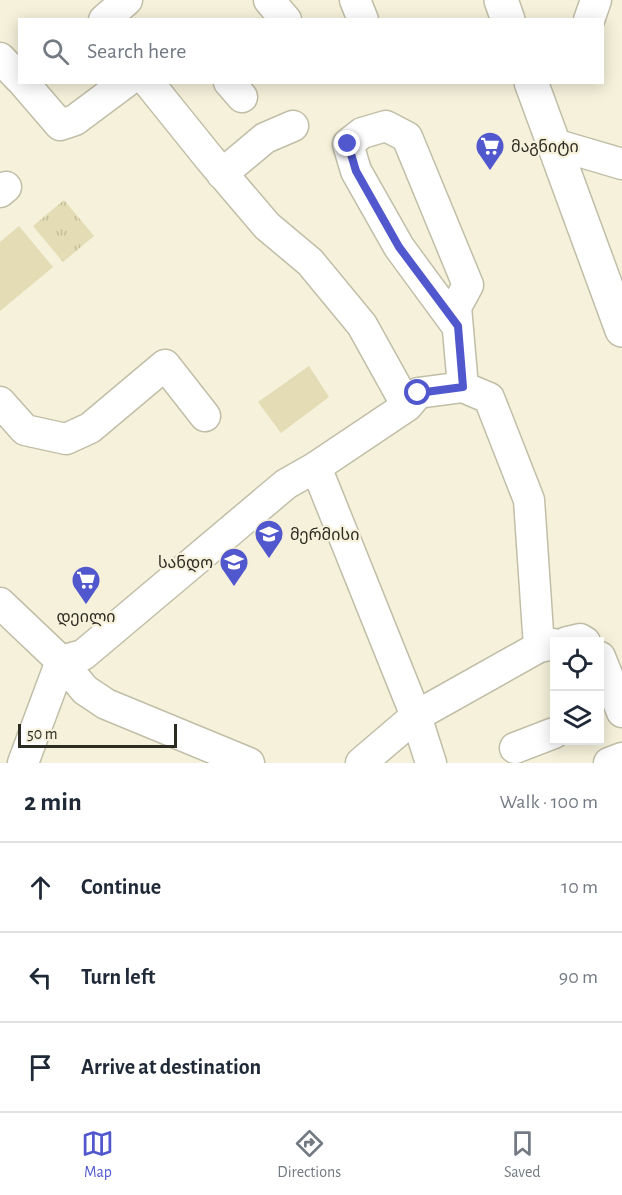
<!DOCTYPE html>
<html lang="en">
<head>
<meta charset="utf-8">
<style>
	body { margin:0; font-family:"Alegreya Sans","Noto Sans Georgian",sans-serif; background:#f6f6f7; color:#1f2937 }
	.controls { position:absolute; right:18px; bottom:18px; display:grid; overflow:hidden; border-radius:0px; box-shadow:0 3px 15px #0003 }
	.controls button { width:54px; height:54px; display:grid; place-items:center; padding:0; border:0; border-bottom:2px solid #e0e1e3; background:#fff; color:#1f2937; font:30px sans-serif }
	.scale { position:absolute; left:18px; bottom:15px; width:159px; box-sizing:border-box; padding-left:6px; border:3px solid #2d2c23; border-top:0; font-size:16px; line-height:21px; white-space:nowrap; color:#2d2c23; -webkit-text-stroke:4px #f5f1da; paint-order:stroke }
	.stop { position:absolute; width:18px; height:18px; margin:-14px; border:4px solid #5158ce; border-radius:50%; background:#fff }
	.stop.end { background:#5158ce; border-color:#fff; box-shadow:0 2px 6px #0008 }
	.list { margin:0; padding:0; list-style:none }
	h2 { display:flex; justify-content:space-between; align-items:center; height:78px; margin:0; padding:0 24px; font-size:26px }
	h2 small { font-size:20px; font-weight:400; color:#747a83 }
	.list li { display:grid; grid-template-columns:39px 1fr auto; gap:18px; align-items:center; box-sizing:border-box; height:90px; padding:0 24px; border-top:2px solid #e0e1e3 }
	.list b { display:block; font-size:22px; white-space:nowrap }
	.list em { font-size:20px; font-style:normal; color:#747a83 }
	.icon { flex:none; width:33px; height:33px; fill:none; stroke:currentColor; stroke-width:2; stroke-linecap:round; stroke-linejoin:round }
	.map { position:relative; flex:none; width:622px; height:763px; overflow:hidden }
	.search { position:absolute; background:#fff; box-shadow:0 3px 15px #0003; left:18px; right:18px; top:18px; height:66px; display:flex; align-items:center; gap:15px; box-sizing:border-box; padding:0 21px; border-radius:0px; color:#747a83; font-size:22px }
	.sheet { height:348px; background:#fff }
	nav { display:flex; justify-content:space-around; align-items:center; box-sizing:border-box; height:84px; border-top:2px solid #e0e1e3; background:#fff; font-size:16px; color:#747a83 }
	nav a { display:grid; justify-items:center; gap:3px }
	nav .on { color:#5158ce }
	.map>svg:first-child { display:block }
	.grass { fill:url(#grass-tufts) }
	.pitch { fill:#e3dcb4 }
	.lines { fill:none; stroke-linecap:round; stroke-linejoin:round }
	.minor-casing { stroke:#c1bea8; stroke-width:33 }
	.major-casing { stroke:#c1bea8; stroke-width:36 }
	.minor { stroke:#fff; stroke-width:30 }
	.major { stroke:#fff; stroke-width:33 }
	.route { stroke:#5158ce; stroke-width:8 }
	.labels { text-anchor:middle; stroke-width:4.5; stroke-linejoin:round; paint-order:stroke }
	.poi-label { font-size:16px; fill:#2d2c23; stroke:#f5f1da; text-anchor:start }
</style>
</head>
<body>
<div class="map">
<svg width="622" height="763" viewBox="0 0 622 763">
	<defs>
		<pattern id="grass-tufts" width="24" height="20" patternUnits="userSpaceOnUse" patternTransform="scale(1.5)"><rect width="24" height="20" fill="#e3dcb4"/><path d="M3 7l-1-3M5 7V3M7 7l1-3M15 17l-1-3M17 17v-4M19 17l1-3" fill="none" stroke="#c3bd9a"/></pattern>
	</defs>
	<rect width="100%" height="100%" fill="#f5f1da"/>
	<path class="grass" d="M64,200l30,36 -31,26 -30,-36z"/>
	<path class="pitch" d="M19,226l34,41 -53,44v-69z
		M309,366l20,31 -48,36 -23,-31z"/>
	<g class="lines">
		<g class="minor-casing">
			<path id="minor" d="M269,0l17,20
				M355,0l8,20
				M104,20l23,-20
				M589,20l7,-20
				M0,58l20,21
				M23,82l37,43 15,-5 51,-38
				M148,82l62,77 57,67 43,36 52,63 45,81
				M229,82l13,15
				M554,144l68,20
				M222,174l43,-36 28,-12
				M0,192l6,-5
				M457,326l-58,-79 -43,-76 -8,-27 14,-11 24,-7 21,11 61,148 -12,22 7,80
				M0,402l25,28 41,9 24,-11 75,-63 40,51
				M316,467l100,249 15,47
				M0,603l61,58 24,29 21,14 143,59
				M567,642l13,-3 5,3
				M600,657l22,55
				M515,748l39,-15
				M23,763l38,-102 22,-6 203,-171 30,-17 91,-61 11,-13 45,-6 26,11 40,102 10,147
				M361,763l55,-47 123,-69 15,-3
				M609,763l13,-5"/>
		</g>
		<g class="major-casing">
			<path id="major" d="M501,0l7,20
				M531,82l91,248"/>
		</g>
		<use href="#minor" class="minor"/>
		<use href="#major" class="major"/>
	</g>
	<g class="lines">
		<path class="route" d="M348,144l8,27 43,76 59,79 5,61 -45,6"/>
	</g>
	<defs>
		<g id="supermarket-pin" transform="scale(1.5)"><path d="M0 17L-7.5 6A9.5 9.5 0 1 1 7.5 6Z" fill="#5158ce" stroke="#f5f1da"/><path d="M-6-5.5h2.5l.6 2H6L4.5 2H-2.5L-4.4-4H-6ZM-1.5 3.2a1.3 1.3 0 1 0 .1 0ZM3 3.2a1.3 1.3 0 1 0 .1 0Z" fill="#fff"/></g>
		<g id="school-pin" transform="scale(1.5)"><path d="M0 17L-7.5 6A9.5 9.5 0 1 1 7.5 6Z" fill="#5158ce" stroke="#f5f1da"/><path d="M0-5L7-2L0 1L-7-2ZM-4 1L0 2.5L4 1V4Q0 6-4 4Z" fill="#fff"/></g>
	</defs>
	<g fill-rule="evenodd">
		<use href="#supermarket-pin" x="490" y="146"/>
		<use href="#school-pin" x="269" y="534"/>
		<use href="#school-pin" x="234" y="562"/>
		<use href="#supermarket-pin" x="86" y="580"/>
	</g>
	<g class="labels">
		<g class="poi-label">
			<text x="511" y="152">მაგნიტი</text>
			<text x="290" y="540">მერმისი</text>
			<text x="213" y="568" text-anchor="end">სანდო</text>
			<text x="86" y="622" text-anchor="middle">დეილი</text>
		</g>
	</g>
</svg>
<div class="controls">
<button><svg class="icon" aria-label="locate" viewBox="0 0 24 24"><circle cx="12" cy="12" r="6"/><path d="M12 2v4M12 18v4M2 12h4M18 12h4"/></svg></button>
<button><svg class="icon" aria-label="layers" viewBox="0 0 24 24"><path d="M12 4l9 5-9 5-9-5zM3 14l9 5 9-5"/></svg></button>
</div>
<div class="scale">50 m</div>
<div class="stop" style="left:418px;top:393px"></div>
<div class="stop end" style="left:348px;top:144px"></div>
<div class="search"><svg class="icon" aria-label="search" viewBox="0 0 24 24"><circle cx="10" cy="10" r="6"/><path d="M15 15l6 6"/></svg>Search here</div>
</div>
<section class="sheet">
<h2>2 min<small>Walk · 100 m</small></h2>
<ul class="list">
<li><svg class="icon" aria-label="ahead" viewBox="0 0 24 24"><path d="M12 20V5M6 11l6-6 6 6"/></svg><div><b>Continue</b></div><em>10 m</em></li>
<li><svg class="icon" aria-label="left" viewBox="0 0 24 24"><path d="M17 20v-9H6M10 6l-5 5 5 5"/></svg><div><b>Turn left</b></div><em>90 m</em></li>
<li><svg class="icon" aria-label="arrive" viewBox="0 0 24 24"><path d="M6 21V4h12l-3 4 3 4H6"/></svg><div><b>Arrive at destination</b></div></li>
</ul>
</section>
<nav>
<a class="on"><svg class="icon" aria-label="map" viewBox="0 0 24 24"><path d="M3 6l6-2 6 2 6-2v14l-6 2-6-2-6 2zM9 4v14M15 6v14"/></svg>Map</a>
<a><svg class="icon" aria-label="directions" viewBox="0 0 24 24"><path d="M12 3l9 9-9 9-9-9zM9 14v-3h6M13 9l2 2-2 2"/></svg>Directions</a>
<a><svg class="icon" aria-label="saved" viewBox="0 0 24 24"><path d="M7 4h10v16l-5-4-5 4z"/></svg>Saved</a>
</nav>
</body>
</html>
